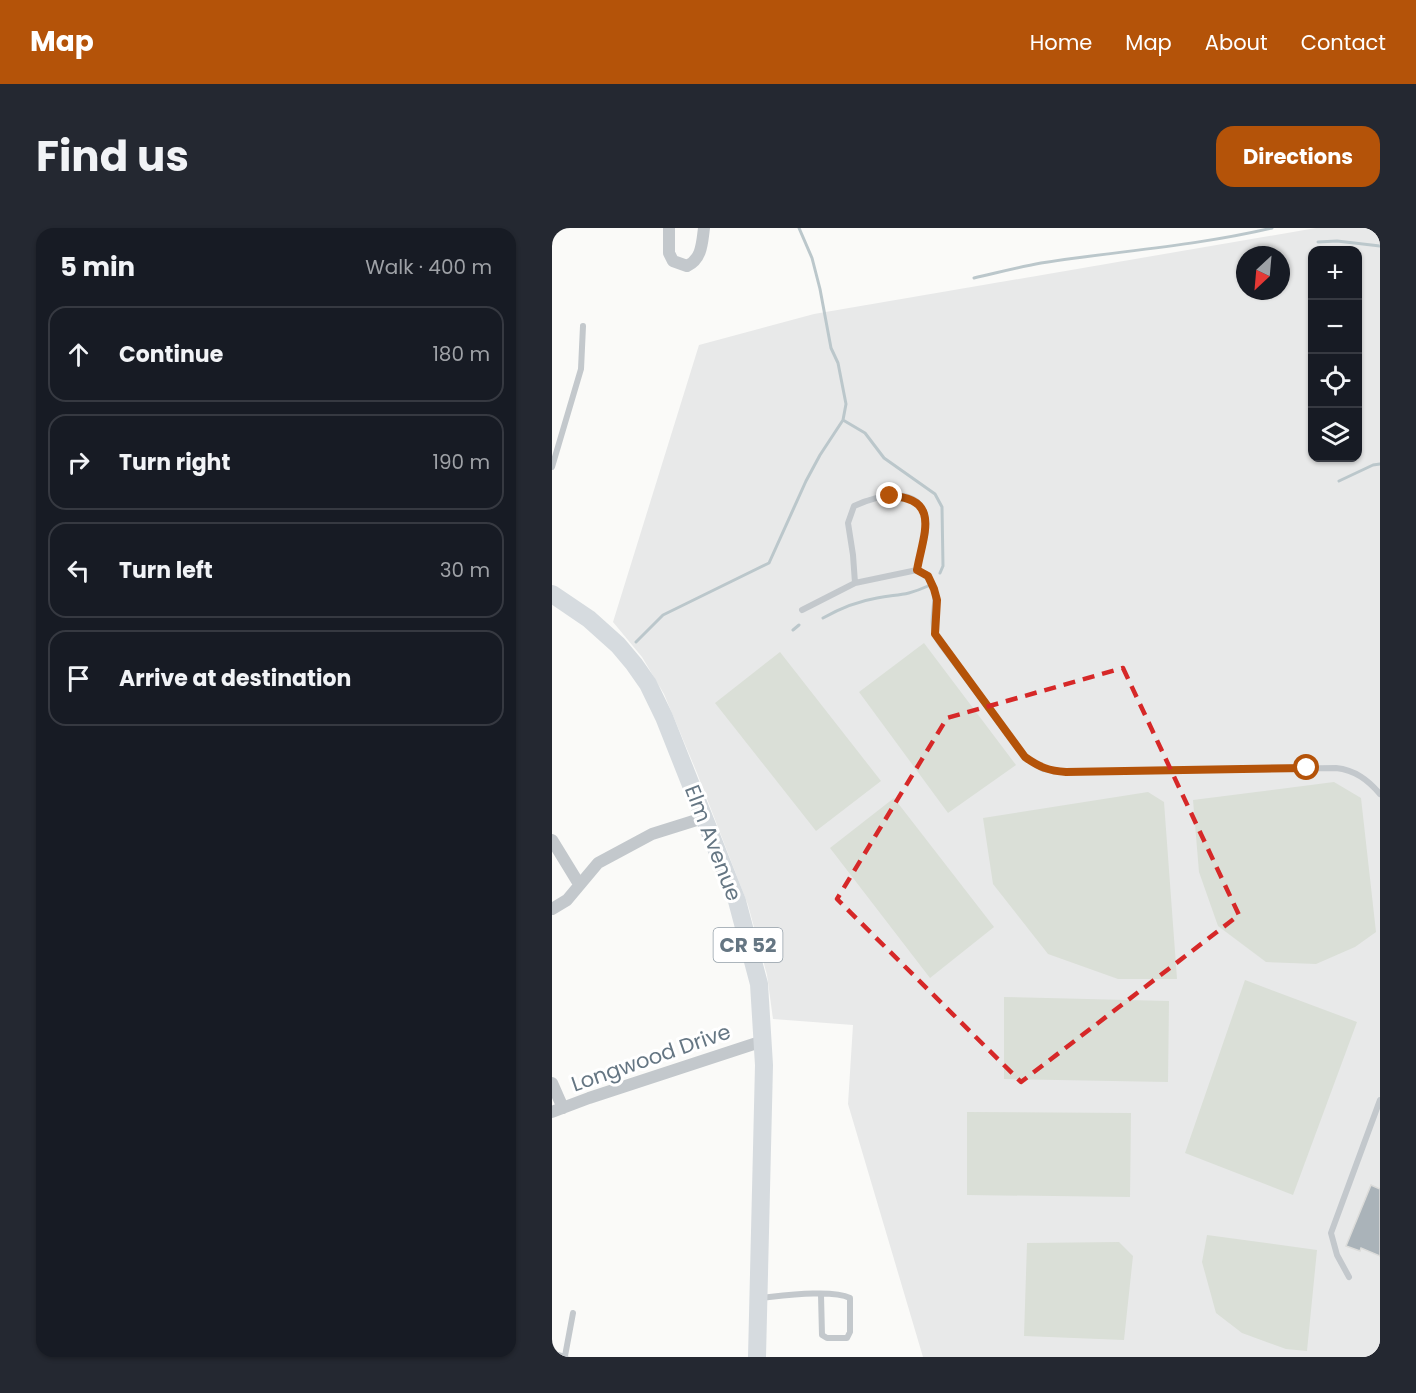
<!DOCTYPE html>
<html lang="en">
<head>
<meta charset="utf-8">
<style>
	body { margin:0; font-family:Poppins,sans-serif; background:#242831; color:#f1f3f6 }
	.controls { position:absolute; right:18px; top:18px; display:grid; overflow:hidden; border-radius:12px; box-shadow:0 2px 4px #0004 }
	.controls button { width:54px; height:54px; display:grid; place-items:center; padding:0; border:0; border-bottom:2px solid #363941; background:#171b24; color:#f1f3f6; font:30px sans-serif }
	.compass { position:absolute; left:684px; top:18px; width:54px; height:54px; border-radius:50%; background:#171b24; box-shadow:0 2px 4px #0004; rotate:206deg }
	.stop { position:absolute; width:18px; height:18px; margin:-14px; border:4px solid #b45309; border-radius:50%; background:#fff }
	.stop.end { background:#b45309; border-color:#fff; box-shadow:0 2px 6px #0008 }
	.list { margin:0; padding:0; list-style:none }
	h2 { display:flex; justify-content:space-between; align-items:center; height:78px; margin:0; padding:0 24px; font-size:26px }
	h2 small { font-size:20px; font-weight:400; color:#9ea1a6 }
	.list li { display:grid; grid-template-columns:39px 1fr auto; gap:18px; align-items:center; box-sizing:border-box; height:96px; margin:0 12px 12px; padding:0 12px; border:2px solid #363941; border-radius:18px }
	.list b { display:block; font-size:22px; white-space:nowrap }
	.list em { font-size:20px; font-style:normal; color:#9ea1a6 }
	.icon { flex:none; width:33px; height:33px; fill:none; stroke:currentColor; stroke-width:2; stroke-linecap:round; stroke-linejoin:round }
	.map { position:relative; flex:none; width:828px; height:1129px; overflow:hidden; border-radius:18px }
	header { display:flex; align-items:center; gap:36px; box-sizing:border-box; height:84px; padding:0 30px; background:#b45309; color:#fff }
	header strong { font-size:28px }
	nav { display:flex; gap:33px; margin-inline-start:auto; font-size:21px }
	.intro { display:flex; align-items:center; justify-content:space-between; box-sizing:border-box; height:144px; padding:0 36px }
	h1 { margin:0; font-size:42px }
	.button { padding:15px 27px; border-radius:18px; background:#b45309; color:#fff; font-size:21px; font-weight:700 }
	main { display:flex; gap:36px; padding:0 36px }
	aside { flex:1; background:#171b24; border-radius:18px; box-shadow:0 2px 4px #0004 }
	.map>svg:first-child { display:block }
	.built { fill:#e8e9e9; fill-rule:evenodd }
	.green { fill:#dadfd7 }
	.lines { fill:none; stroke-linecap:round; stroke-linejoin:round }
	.stream { stroke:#bbc7cb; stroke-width:3 }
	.building { fill:#aab3b9; stroke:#dcdcda; stroke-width:1.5 }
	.lane { stroke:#c3c8cc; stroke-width:6 }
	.street { stroke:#c3c8cc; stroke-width:12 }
	.primary { stroke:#d6dbdf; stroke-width:18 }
	.route { stroke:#b45309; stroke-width:8 }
	.marked { fill:none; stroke:#d62828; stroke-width:4.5; stroke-dasharray:12 8; stroke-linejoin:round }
	.labels { text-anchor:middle; stroke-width:6; stroke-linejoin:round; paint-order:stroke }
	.shield { fill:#fff; stroke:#939fa8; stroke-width:1.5 }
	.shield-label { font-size:20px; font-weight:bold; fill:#657683 }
	.street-label { font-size:21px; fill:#657683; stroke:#fff }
</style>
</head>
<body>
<header>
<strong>Map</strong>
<nav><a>Home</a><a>Map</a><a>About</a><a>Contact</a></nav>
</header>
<div class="intro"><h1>Find us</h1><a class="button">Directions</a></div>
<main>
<aside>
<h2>5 min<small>Walk · 400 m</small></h2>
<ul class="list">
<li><svg class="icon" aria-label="ahead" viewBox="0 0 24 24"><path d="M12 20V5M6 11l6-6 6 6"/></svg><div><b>Continue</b></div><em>180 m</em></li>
<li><svg class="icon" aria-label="right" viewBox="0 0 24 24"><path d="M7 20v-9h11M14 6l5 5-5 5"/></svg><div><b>Turn right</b></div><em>190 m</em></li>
<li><svg class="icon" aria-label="left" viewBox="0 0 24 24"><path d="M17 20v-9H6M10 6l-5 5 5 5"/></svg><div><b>Turn left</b></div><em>30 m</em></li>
<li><svg class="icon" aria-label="arrive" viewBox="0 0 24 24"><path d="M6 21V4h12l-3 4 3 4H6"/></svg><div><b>Arrive at destination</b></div></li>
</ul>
</aside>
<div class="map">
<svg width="828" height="1129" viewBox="0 0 828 1129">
	<rect width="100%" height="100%" fill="#fafaf8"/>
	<path class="built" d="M764,0h64v1129h-457l-75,-253 5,-79 -80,-6 -6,-44 -19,-70 -51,-132 -33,-79 -22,-37 -29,-35 86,-277 115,-31zM760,22h46v208h-46zM693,27h36v36h-36z"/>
	<path class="green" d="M372,415l92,122 -68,48 -89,-121z
		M228,424l101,129 -65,50 -101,-128z
		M782,554l27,16 15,134 -21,15 -39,17 -50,-2 -48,-36 -19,-54 -6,-72z
		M596,564l16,10 13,177h-59l-70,-25 -55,-70 -10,-66z
		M342,570l100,129 -64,51 -100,-130z
		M693,752l112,42 -64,173 -108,-42z
		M452,769l165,4 -1,81 -164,-3z
		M415,884l164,1 -1,84 -163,-2z
		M655,1007l110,15 -10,101 -21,-2 -44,-16 -26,-20 -14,-51z
		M567,1014l14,14 -9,84 -100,-4 3,-93z"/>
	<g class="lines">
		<path class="stream" d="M766,14l19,-1 43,5
			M422,50c22,-5 45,-11 67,-15 77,-12 155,-17 231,-35
			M291,192l22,13 19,25 51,36 7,13 1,59 -3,7
			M787,253l34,-16 7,-1
			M271,390c16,-9 36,-17 54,-20 22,-4 29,-2 51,-12
			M241,402l6,-5
			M84,414l27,-27 106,-52 37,-82 14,-26 23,-35 3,-16 -8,-41 -7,-15 -11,-59 -8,-31 -13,-30"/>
	</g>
	<path class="building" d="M819,957l9,4v67l-19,-8 -1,3 -14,-5z"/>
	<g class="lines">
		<path class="lane" d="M0,239l29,-98 2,-43
			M365,342c32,18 11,39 18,64 1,4 5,9 7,12l83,111 18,12 23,3 270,-4c19,2 32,12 44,26
			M250,382l53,-27 -2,-28 -5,-32 6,-17c22,-10 65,-22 72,12 2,16 -6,36 -9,52l-62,13
			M797,1049l-12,-22 -6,-22 49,-133
			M207,1070c22,-2 73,-9 91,0v34l-3,6h-20l-5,-3 -1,-40
			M13,1128l8,-43
			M3,1129l3,-2 7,2"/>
		<path class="street" d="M117,0v25l4,8 14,5c15,-7 15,-23 17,-38
			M0,612l27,44
			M0,681l15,-9 31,-37 54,-29 51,-16
			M0,855l11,25
			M0,884l37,-14 174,-57"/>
		<path class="primary" d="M0,366l37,25 29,26 16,19 14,20 16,33 73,184 22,83 5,81 -7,292"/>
	</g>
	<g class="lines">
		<path class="route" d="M338,268c52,2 33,39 27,74l11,6 6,13 3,11 -2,34 90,123c14,10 24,14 41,15l241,-4"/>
	</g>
	<path class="marked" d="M571,440l116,247 -218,167 -184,-183 110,-181z"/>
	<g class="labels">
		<rect class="shield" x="161.5" y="700" width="69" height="34" rx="4.5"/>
		<g class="shield-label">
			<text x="196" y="724">CR 52</text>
		</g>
		<g class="street-label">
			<text transform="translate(161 615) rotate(69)" y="7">Elm Avenue</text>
			<text transform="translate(99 830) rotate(-19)" y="7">Longwood Drive</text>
		</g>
	</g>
</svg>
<div class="controls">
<button>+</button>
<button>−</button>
<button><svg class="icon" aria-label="locate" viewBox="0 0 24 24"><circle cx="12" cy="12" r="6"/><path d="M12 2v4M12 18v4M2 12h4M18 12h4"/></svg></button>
<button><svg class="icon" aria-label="layers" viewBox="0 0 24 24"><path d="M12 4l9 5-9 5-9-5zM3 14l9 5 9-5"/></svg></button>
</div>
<svg class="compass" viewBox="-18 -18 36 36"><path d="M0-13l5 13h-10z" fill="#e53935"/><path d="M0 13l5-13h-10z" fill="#9ea1a6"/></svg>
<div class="stop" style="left:755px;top:540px"></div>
<div class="stop end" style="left:338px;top:268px"></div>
</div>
</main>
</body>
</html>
